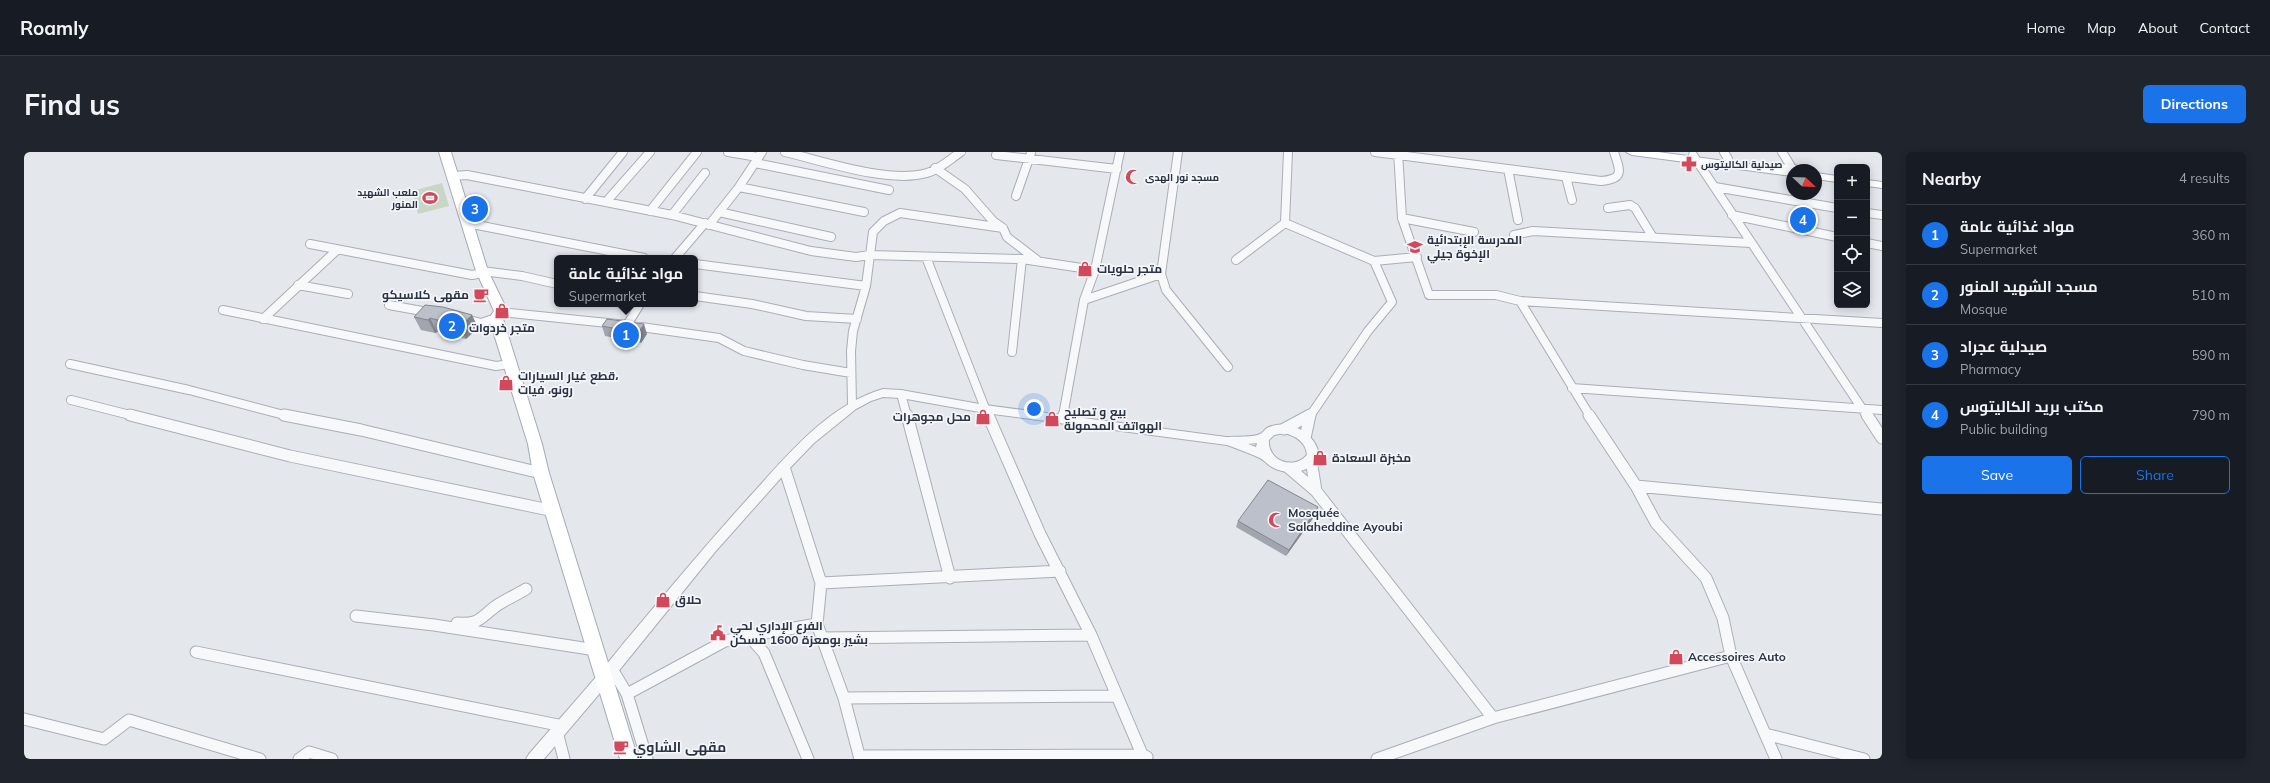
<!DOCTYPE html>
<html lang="en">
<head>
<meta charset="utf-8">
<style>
	body { margin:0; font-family:Mulish,Cairo,sans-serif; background:#20242c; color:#f1f3f6 }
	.controls { position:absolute; right:12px; top:12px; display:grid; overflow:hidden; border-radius:6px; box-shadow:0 2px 10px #0003 }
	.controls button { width:36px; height:36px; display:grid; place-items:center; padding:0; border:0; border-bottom:1px solid #363941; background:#171b24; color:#f1f3f6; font:20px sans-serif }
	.compass { position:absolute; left:1762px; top:12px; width:36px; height:36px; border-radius:50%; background:#171b24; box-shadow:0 2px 10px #0003; rotate:113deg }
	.you { position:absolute; left:1010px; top:257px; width:14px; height:14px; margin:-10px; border:3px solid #fff; border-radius:50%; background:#1a73e8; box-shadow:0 0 0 6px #1a73e833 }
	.badge { display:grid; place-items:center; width:26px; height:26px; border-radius:50%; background:#1a73e8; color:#fff; font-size:13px; font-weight:700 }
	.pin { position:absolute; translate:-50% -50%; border:2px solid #fff; box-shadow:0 1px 4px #0006 }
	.popup { position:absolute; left:530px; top:103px; width:144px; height:52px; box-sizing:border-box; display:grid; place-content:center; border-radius:6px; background:#171b24; filter:drop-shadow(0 1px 3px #0005); font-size:13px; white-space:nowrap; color:#9ea1a6 }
	.popup b { font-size:15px; color:#f1f3f6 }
	.popup::after { content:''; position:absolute; left:50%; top:100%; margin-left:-8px; border:8px solid transparent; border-top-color:#171b24 }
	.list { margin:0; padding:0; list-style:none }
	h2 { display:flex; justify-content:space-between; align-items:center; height:52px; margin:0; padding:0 16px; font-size:17px }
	h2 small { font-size:13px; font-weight:400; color:#9ea1a6 }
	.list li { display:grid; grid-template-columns:26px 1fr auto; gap:12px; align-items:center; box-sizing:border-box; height:60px; padding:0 16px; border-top:1px solid #363941 }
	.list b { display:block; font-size:15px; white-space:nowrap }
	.list p { margin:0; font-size:13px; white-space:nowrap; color:#9ea1a6 }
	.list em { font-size:13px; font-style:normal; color:#9ea1a6 }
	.actions { display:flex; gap:8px; padding:12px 16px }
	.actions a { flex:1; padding:9px 0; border:1px solid #1a73e8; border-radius:6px; text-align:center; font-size:14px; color:#1a73e8 }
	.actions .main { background:#1a73e8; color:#fff }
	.icon { flex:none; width:22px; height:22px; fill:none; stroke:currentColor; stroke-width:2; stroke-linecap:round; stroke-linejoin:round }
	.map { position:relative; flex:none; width:1858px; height:607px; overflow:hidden; border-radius:6px }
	header { display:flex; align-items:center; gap:24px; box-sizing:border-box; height:56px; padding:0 20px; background:#171b24; border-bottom:1px solid #363941 }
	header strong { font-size:19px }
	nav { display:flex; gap:22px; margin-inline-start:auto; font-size:14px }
	.intro { display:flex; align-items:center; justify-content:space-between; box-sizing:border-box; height:96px; padding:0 24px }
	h1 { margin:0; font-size:28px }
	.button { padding:10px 18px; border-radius:6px; background:#1a73e8; color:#fff; font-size:14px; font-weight:700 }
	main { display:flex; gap:24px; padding:0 24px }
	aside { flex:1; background:#171b24; border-radius:6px; box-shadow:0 2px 10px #0003 }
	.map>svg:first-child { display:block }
	.green { fill:#c9d6c5 }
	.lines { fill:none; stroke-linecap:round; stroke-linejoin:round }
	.minor-far1-casing { stroke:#a9aeb7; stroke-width:10 }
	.minor-casing { stroke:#a9aeb7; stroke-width:13 }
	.tertiary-casing { stroke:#a9aeb7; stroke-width:2 }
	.primary-casing { stroke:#a3abb8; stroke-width:2 }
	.minor-far1 { stroke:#f7f8fa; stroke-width:8 }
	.minor { stroke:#f7f8fa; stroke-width:11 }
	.tertiary { fill:#f7f8fa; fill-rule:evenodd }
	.primary { fill:#fff; fill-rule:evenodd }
	.wall { fill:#a1a5ae }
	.shaded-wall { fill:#83868d }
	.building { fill:#bbc0ca; stroke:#83868d }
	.labels { text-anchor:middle; stroke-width:3.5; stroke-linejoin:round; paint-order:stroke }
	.far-poi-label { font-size:10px; font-weight:bold; fill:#2b3445; stroke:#f4f6f9; text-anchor:start }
	.poi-label { font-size:12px; font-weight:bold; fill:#2b3445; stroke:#f4f6f9; text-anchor:start }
	.near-poi-label { font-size:14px; font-weight:bold; fill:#2b3445; stroke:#f4f6f9; text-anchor:start }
</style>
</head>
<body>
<header>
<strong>Roamly</strong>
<nav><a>Home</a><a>Map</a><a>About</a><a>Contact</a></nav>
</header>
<div class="intro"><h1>Find us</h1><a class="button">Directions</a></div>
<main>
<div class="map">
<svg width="1858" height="607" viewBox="0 0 1858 607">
	<rect width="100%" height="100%" fill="#e4e7ec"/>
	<path class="green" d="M418,31l7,23 -31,8 -6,-23z"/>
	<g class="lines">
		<g class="minor-far1-casing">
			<path id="minor-far1" d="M704,0l30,5
				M761,0c38,9 104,32 142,21 13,-4 23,-14 34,-21
				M1154,0l-17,122 5,16 62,77
				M1264,0l-3,71 89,38
				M1351,0l226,29c24,-2 19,-11 13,-29
				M1374,0l4,66 27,77h67l24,6 362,22
				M1700,0l4,7
				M1758,0l10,16
				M972,3l121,14
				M1669,3l174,261
				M731,11l134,27
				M911,16l30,21 28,32 10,7 4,9 30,23
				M1484,17l10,51
				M429,24l14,-1 205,40 139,36 45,6 14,-2 152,4 73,11
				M1542,25l6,23
				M715,35l125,25
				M1691,35l122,21
				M992,44l15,-43
				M561,47l38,-47
				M582,50l44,-50
				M1584,56l22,-3 5,3 17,28
				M626,59l47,-59
				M695,60l112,25
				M1843,61l15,2
				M648,63l33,-42
				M1708,63l105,22
				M1378,66l72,14
				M443,71l177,35
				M685,73l30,-38 23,-35
				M1490,83l19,-4 218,12
				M1843,91l15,3
				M286,92l162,31 11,-2
				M902,105l62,159
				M651,106l30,-35
				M1212,108l49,-37
				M671,112l171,22
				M458,119l40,5 35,8
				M274,133l50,9
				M671,144l57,8 54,12 51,3
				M1060,148l77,-26
				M1496,149l70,115
				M365,153l44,8
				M199,158l273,56 14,-2
				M477,160l126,13 92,13 25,13 59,14 48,8
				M438,166l19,5 15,-5
				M239,167l74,-69
				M603,173l13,-21
				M988,200l10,-93
				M46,212l119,26 99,26
				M1548,236l310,22
				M877,242l6,22
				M47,248l63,16
				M828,254l-1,-55 2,-20 13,-45 7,-54 11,-11 16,-8 103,15
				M1039,264l21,-116 11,-30 25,-118
				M1284,264l2,-1
				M1286,264l58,-85 24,-29 -18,-41 43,-4"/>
		</g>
		<g class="minor-casing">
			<path id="minor" d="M106,263l160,41 264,55
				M260,263l77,15 180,43
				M883,263l43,163
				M964,263l52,119 51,101 53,124
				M1843,263l15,23
				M1039,266l1,-3
				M1260,277l26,-14
				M1281,286l5,-23
				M1287,308l5,31
				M760,315l37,116 -4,41 27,74 16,61
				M1265,316l27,23 177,227
				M1612,334l246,23
				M797,431l239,-12
				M332,464l78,9 162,25
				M433,471c22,2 23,-5 39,-17 9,-6 20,-11 30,-17
				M725,484l68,-12
				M797,486l270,-3
				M172,500l367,74
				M1707,504l45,103
				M588,517l15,25 20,65
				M603,542l98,-53 24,-5 15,17 44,106
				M820,546l273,-2
				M0,567l80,20 25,-19 131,39
				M533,580l7,27
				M1741,582l99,25
				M835,604l284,-1 4,2
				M275,607l10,-7 23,7
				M1353,607l116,-41 238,-62 -8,-38 -17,-40 -50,-55 -20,-37 -47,-71"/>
		</g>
		<g class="tertiary-casing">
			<path id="tertiary" d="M859,237l18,1 84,15 241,32c10,-1 25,1 34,-3 3,-1 5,-5 7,-6 21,-11 50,5 52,28 -10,19 -32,20 -49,10 -4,-3 -6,-6 -10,-8 -11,-5 -22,-9 -33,-13l-242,-32 -84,-15 -18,-1 -12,4 -15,8 -42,34 -26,27 -73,82 -98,121 -73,86h-18l3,-5c31,-36 64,-72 94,-110 43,-51 85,-102 130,-151 37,-41 76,-88 130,-104zM1260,281c12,3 22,9 23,22 -14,16 -40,5 -38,-15l5,-5zM1233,291l-1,4 -8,-3z"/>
		</g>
		<g class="primary-casing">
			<path id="primary" d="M415,0h12l37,119 20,41 -5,7 39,125 7,29 89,286h-18l-87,-286 -5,-29 -39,-126 5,-7 -18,-40z
				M1602,0h32l119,16 1,-3 4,-1 25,3 6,3h-21v6l-160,-21z
				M1792,21l21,3v6l-21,-3z
				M1843,28l15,2v6l-15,-2z"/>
		</g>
		<use href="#minor-far1" class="minor-far1"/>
		<use href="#minor" class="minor"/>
		<use href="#tertiary" class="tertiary"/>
		<use href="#primary" class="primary"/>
	</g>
	<path class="wall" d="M448,163l6,13 -12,11 -29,-7 -2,1 -14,-3 -7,-13z
		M578,174l45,8 -6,9 -36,-7z
		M1292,362l-30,42 -50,-29 2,-6z"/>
	<path class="shaded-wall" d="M448,163l6,13 -12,11 -6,-13z
		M406,166l7,14 -2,1 -7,-13z
		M620,172l3,10 -6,9 -3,-10z
		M1294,355l-2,7 -30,42 3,-6z"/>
	<path class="building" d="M401,153l18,2 29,8 -12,11 -30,-8 -2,2 -14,-3z
		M583,167l37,5 -6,9 -36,-7z
		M1244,328l50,27 -29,43 -51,-29z"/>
	<defs>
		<g id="pharmacy-bare" transform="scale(1.2)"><path d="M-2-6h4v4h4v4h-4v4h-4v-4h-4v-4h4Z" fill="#d1495b" stroke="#f4f6f9" stroke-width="2.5" paint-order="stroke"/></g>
		<g id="mosque-bare" transform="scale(1.2)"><path d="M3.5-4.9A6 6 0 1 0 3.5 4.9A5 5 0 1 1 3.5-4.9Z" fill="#d1495b" stroke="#f4f6f9" stroke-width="2.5" paint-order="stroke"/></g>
		<g id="stadium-bare" transform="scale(1.2)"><path d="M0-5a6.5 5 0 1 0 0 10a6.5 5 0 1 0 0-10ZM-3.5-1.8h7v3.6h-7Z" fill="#d1495b" stroke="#f4f6f9" stroke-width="2.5" paint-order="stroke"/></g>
		<g id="school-bare" transform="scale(1.2)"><path d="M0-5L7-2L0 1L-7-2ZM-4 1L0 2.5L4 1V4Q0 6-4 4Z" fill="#d1495b" stroke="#f4f6f9" stroke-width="2.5" paint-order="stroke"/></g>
		<g id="shop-bare" transform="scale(1.2)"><path d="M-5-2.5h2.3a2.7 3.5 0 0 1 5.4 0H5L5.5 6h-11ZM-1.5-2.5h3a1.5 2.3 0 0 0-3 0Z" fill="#d1495b" stroke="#f4f6f9" stroke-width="2.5" paint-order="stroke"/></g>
		<g id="cafe-bare" transform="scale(1.2)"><path d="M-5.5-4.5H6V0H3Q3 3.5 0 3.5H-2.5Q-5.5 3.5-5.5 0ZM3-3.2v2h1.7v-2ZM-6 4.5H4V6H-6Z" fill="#d1495b" stroke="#f4f6f9" stroke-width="2.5" paint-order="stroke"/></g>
		<g id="civic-bare" transform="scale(1.2)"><path d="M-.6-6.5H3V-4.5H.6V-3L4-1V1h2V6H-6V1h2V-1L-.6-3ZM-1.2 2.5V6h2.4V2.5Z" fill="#d1495b" stroke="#f4f6f9" stroke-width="2.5" paint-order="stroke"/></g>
	</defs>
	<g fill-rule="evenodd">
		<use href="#pharmacy-bare" x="1665" y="12"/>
		<use href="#mosque-bare" x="1109" y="25"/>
		<use href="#stadium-bare" x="406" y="46"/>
		<use href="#school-bare" x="1391" y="95"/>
		<use href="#shop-bare" x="1061" y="117"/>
		<use href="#cafe-bare" x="457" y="143"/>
		<use href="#shop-bare" x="478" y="159"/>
		<use href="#shop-bare" x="482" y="231"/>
		<use href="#shop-bare" x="959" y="265"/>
		<use href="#shop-bare" x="1028" y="267"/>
		<use href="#shop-bare" x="1296" y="306"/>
		<use href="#mosque-bare" x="1252" y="368"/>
		<use href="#shop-bare" x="639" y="448"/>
		<use href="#civic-bare" x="694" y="481"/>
		<use href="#shop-bare" x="1652" y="505"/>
		<use href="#cafe-bare" x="597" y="595"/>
	</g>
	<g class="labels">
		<g class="far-poi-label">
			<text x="1677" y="16">صيدلية الكاليتوس</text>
			<text x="1121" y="29">مسجد نور الهدى</text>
			<text x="394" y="44" text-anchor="end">ملعب الشهيد<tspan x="394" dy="12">المنور</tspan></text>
		</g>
		<g class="poi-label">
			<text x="1403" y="92">المدرسة الإبتدائية<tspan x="1403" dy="14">الإخوة جيلي</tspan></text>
			<text x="1073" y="121">متجر حلويات</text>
			<text x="445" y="147" text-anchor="end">مقهى كلاسيكو</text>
			<text x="478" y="180" text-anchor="middle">متجر خردوات</text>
			<text x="494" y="228">قطع غيار السيارات،<tspan x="494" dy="14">رونو، فيات</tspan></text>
			<text x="1040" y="264">بيع و تصليح<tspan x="1040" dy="14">الهواتف المحمولة</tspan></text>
			<text x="947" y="269" text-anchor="end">محل مجوهرات</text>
			<text x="1308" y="310">مخبزة السعادة</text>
			<text x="1264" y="365">Mosquée<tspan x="1264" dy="14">Salaheddine Ayoubi</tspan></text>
			<text x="651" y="452">حلاق</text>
			<text x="706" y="478">الفرع الإداري لحي<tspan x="706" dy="14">بشير بومعزة 1600 مسكن</tspan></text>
			<text x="1664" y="509">Accessoires Auto</text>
		</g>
		<g class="near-poi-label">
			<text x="609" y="600">مقهى الشاوي</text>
		</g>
	</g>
</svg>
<div class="controls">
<button>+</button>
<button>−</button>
<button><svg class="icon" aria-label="locate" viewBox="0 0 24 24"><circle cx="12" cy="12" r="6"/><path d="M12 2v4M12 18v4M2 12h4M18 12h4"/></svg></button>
<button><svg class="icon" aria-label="layers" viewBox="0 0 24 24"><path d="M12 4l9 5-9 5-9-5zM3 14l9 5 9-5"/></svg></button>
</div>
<svg class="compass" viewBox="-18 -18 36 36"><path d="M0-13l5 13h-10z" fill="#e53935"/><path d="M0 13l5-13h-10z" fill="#9ea1a6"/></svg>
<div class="you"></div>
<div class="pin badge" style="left:602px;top:183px">1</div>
<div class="popup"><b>مواد غذائية عامة</b>Supermarket</div>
<div class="pin badge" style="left:428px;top:174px">2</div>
<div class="pin badge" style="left:451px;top:57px">3</div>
<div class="pin badge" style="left:1779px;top:68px">4</div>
</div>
<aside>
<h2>Nearby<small>4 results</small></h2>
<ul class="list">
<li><span class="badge">1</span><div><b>مواد غذائية عامة</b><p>Supermarket</p></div><em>360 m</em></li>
<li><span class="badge">2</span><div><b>مسجد الشهيد المنور</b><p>Mosque</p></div><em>510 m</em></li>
<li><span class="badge">3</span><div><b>صيدلية عجراد</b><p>Pharmacy</p></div><em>590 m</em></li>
<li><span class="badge">4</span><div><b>مكتب بريد الكاليتوس</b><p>Public building</p></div><em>790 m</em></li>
</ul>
<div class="actions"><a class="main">Save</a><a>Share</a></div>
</aside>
</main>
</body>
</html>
